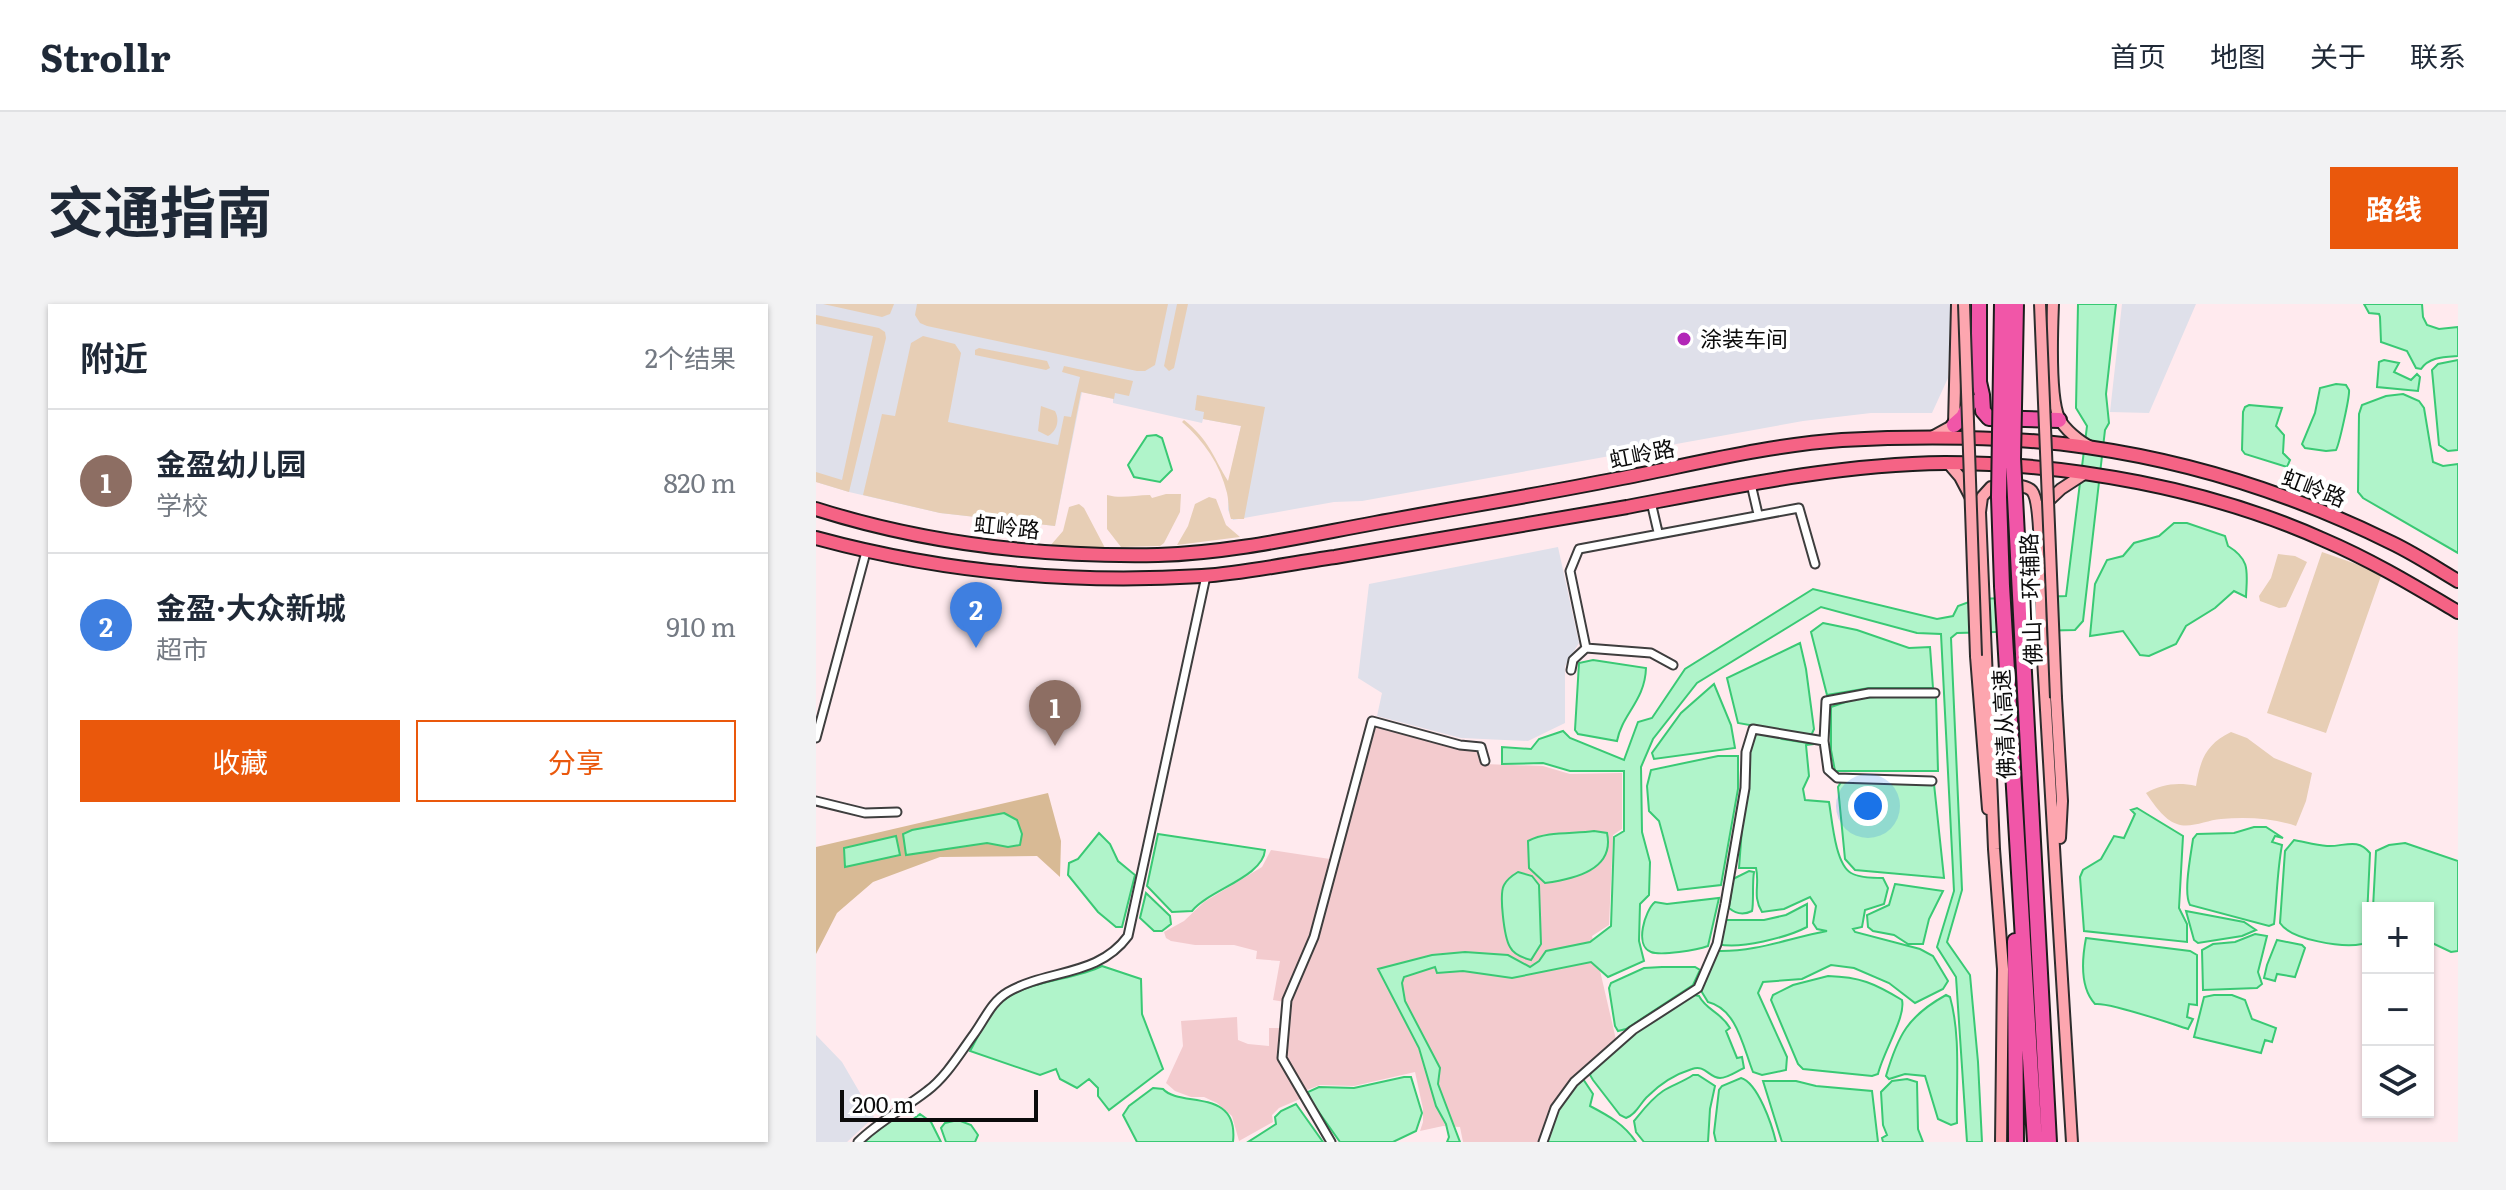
<!DOCTYPE html>
<html lang="zh">
<head>
<meta charset="utf-8">
<style>
	body { margin:0; font-family:Literata,"Noto Sans SC",serif; background:#f2f2f3; color:#1f2937 }
	.controls { position:absolute; right:24px; bottom:24px; display:grid; overflow:hidden; border-radius:0px; box-shadow:0 2px 6px #0004 }
	.controls button { width:72px; height:72px; display:grid; place-items:center; padding:0; border:0; border-bottom:2px solid #e0e1e3; background:#fff; color:#1f2937; font:40px sans-serif }
	.scale { position:absolute; left:24px; bottom:20px; width:198px; box-sizing:border-box; padding-left:8px; border:4px solid #0b0b0b; border-top:0; font-size:22px; line-height:28px; white-space:nowrap; color:#0b0b0b; -webkit-text-stroke:6px #fff; paint-order:stroke }
	.you { position:absolute; left:1052px; top:502px; width:28px; height:28px; margin:-20px; border:6px solid #fff; border-radius:50%; background:#1a73e8; box-shadow:0 0 0 12px #1a73e833 }
	.badge { display:grid; place-items:center; width:52px; height:52px; border-radius:50%; background:#ea580c; color:#fff; font-size:26px; font-weight:700 }
	.pin { position:absolute; translate:-50% -66px; filter:drop-shadow(0 2px 4px #0008) }
	.pin::after { content:''; position:absolute; top:42px; width:28px; height:24px; background:inherit; clip-path:polygon(0 0,100% 0,50% 100%) }
	.list { margin:0; padding:0; list-style:none }
	h2 { display:flex; justify-content:space-between; align-items:center; height:104px; margin:0; padding:0 32px; font-size:34px }
	h2 small { font-size:26px; font-weight:400; color:#747a83 }
	.list li { display:grid; grid-template-columns:52px 1fr auto; gap:24px; align-items:center; box-sizing:border-box; height:144px; padding:0 32px; border-top:2px solid #e0e1e3 }
	.list b { display:block; font-size:30px; white-space:nowrap }
	.list p { margin:0; font-size:26px; white-space:nowrap; color:#747a83 }
	.list em { font-size:26px; font-style:normal; color:#747a83 }
	.actions { display:flex; gap:16px; padding:24px 32px }
	.actions a { flex:1; padding:18px 0; border:2px solid #ea580c; border-radius:0px; text-align:center; font-size:28px; color:#ea580c }
	.actions .main { background:#ea580c; color:#fff }
	.icon { flex:none; width:44px; height:44px; fill:none; stroke:currentColor; stroke-width:2; stroke-linecap:round; stroke-linejoin:round }
	.map { position:relative; flex:none; width:1642px; height:838px; overflow:hidden; border-radius:0px }
	header { display:flex; align-items:center; gap:48px; box-sizing:border-box; height:112px; padding:0 40px; background:#fff; border-bottom:2px solid #e0e1e3 }
	header strong { font-size:38px }
	nav { display:flex; gap:44px; margin-inline-start:auto; font-size:28px }
	.intro { display:flex; align-items:center; justify-content:space-between; box-sizing:border-box; height:192px; padding:0 48px }
	h1 { margin:0; font-size:56px }
	.button { padding:20px 36px; border-radius:0px; background:#ea580c; color:#fff; font-size:28px; font-weight:700 }
	main { display:flex; gap:48px; padding:0 48px }
	aside { flex:1; background:#fff; border-radius:0px; box-shadow:0 2px 6px #0004 }
	.map>svg:first-child { display:block }
	.industrial { fill:#dfe0ea }
	.farmland { fill:#f3cbce }
	.green { fill:#e7ceb5 }
	.forest { fill:#d8ba95; fill-rule:evenodd }
	.water { fill:#b0f4ca; stroke:#39c974; stroke-width:2 }
	.lines { fill:none; stroke-linecap:round; stroke-linejoin:round }
	.minor-casing { stroke:#3e3e3e; stroke-width:11 }
	.secondary-casing { stroke:#2d2d2d; stroke-width:14 }
	.primary-casing { stroke:#1c1c1c; stroke-width:16 }
	.motorway-casing { stroke:#1c1c1c; stroke-width:18 }
	.minor { stroke:#fff; stroke-width:7 }
	.secondary { stroke:#fda6af; stroke-width:10 }
	.primary { stroke:#f56385; stroke-width:12 }
	.motorway { stroke:#f156a8; stroke-width:14 }
	.secondary-bridge-casing { stroke:#2d2d2d; stroke-width:14; stroke-linecap:butt }
	.motorway-bridge-casing { stroke:#1c1c1c; stroke-width:18; stroke-linecap:butt }
	.secondary-bridge { stroke:#fda6af; stroke-width:10 }
	.motorway-bridge { stroke:#f156a8; stroke-width:14 }
	.poi-dot { fill:#b227b7; stroke:#fff; stroke-width:3 }
	.labels { text-anchor:middle; stroke-width:8; stroke-linejoin:round; paint-order:stroke }
	.poi-label { font-size:22px; fill:#0b0b0b; stroke:#fff; text-anchor:start }
	.street-label { font-size:22px; fill:#0b0b0b; stroke:#fff }
</style>
</head>
<body>
<header>
<strong>Strollr</strong>
<nav><a>首页</a><a>地图</a><a>关于</a><a>联系</a></nav>
</header>
<div class="intro"><h1>交通指南</h1><a class="button">路线</a></div>
<main>
<aside>
<h2>附近<small>2个结果</small></h2>
<ul class="list">
<li><span class="badge" style="background:#8d6e63">1</span><div><b>金盈幼儿园</b><p>学校</p></div><em>820 m</em></li>
<li><span class="badge" style="background:#3f7fe0">2</span><div><b>金盈·大众新城</b><p>超市</p></div><em>910 m</em></li>
</ul>
<div class="actions"><a class="main">收藏</a><a>分享</a></div>
</aside>
<div class="map">
<svg width="1642" height="838" viewBox="0 0 1642 838">
	<rect width="100%" height="100%" fill="#ffeaee"/>
	<path class="industrial" d="M0,0h1135l-3,74 -16,35h-61l-68,8 -441,80 -28,1 -101,18 -5,-10 1,-29 12,-55 -38,-7 -1,4 -89,-20v-4l-31,-7 -27,134 -115,-13 -91,-21 -33,-10z
		M1306,0h74l-47,109 -39,-1z
		M742,243l21,96 -14,23v57l-37,18 -67,-3 -84,-22 5,-23 -24,-15 11,-94z
		M0,731l26,27 32,55 -27,25h-31z"/>
	<path class="farmland" d="M550,418l114,27 3,15 60,2 27,8 52,-1v56l-9,6 -4,90 -17,11 25,108 -42,38 -31,60h-81l-3,-15 -17,-1 -23,5 3,-9v-13l-8,-37 -61,14 -34,-1 -13,5 -7,9 -21,9 -7,7 1,7 -34,19 -7,-25 -15,-13 -13,-6h-13l-16,-6 -9,-8 17,-37 -2,-25 56,-4 1,23 10,4 21,2v-18h12l4,-26 -12,-2 7,-39 -24,-2 1,-8 -23,-6h-39l-24,-4 -5,-3 -2,-6 20,-11 20,-19 58,-35 9,-17 59,9z"/>
	<path class="green" d="M7,0h71l-4,10 -8,3z
		M101,0h251l-13,61 -10,6h-8l-210,-45 -7,-3 -5,-8z
		M361,0h11l-14,64 -5,3 -5,-5z
		M0,11l63,13 6,4 1,6 -37,154 -33,-10v-10l26,8 31,-144 -57,-12z
		M107,32l32,8 6,9 -13,69 110,23 6,-29 7,1 9,-40 -18,-5 2,-6 69,15 -4,15 -14,-3 -1,6 -33,-7 -26,134 -115,-13 -77,-18 19,-81 13,2 16,-73z
		M163,44l68,13 3,7 -4,2 -71,-15v-5z
		M381,91l68,12 -21,112h-13c-3,-9 -2,-17 -4,-26 -7,-29 -23,-52 -45,-71l2,-2c26,21 28,35 44,61l13,-55 -38,-7 1,-7 -9,-2z
		M225,102l14,5c5,9 2,20 -7,25l-10,-5z
		M350,190h15l-1,18 -16,31 -4,3 -39,1 -14,-18v-34c15,4 27,0 43,0l2,3z
		M393,193l7,2 10,26 14,12 -63,8 11,-19 7,-22z
		M263,200l5,4 21,40 -55,-2 13,-15 6,-24z
		M1506,248l60,21 -56,160 -59,-20z
		M1462,250l17,2 12,6 -21,45 -7,1 -19,-7 -1,-5 12,-18z
		M1415,428l16,6 27,20 38,15 -6,28 -10,25c-24,-8 -49,-9 -75,-7 -14,1 -31,10 -44,5 -13,-4 -24,-21 -31,-31 16,-9 32,-11 50,-7 4,-26 10,-42 35,-54z"/>
	<path class="forest" d="M232,489l13,48 -1,36 -23,-21 -97,1 -67,25 -36,31 -21,41v-107zM80,532l3,19 -54,11z"/>
	<path class="water" d="M1262,0h38l-10,90 3,29 -4,7 -22,191 -8,9 -118,3 -6,5 11,252 -15,52 23,33 8,87 4,80h-15l-11,-165 -19,-30 17,-56 -13,-257 -24,-1 -96,-26 -124,76 -44,56 -12,28 1,65 8,30 -1,33 -9,9 -1,37 5,20 -36,16 -17,-15 -79,16 -49,-7 -26,2 -2,-6 -31,10 -2,6 3,18 35,67 -2,16 22,58h-13l2,-5 -3,-13 -10,-18 -17,-58 -41,-79 54,-14 33,-3 43,3 22,12 9,-6 7,-10 44,-9 21,-16 3,-89 10,-6v-60h-54l-27,-8 -41,1v-17l29,2 8,-10 24,-8 7,7 54,22 14,-38 14,-4 33,-49 128,-80 124,30 16,-3 5,-10 19,-7 89,-3 21,-170 -11,-18z
		M1548,0h58l1,13 4,8 12,4 19,-2v29c-14,1 -29,1 -37,13l-5,-1 -9,-17 -26,-9 -1,-25 -1,-3 -10,-1z
		M1568,56l15,3 -5,9 17,8 6,-6 3,3 -2,14 -41,-4 2,-25z
		M1642,56v90l-10,1 -9,-6 -7,-75 6,-6z
		M1520,80l10,1c1,2 2,3 3,5 1,6 -10,55 -13,60l-10,1 -21,-3 -3,-4 13,-31 5,-25z
		M1587,90l16,7 5,7 9,54 10,4 15,-2v89l-95,-55 -5,-6 1,-78 3,-9 24,-9z
		M1433,101l33,3 -6,18 8,9 -1,18 7,7 -3,7 -42,-13 -3,-4 1,-38 2,-5z
		M340,131l6,3 10,32 -12,12 -26,-5 -6,-12 19,-29z
		M1358,219h13l38,13 3,10c23,14 19,26 18,51l-12,-6 -19,17 -29,18 -10,18 -27,12 -9,-1 -17,-24 -33,5 5,-52 12,-24 16,-4 11,-13 25,-7z
		M1007,319l34,7 52,18 21,-1 3,41h-64l-42,7 -16,-63z
		M984,339l6,26 8,60 -3,7 -73,-13 -11,-45z
		M777,356l53,8c-1,33 -24,46 -29,73l-39,-7 -3,-4 4,-67z
		M898,380l17,41 4,23 -81,11 -2,-6 29,-40z
		M1079,392l41,1 2,74h-103l-4,-21v-43l26,-9z
		M945,426l21,9 32,5 -8,1 3,31 -6,13 2,11 24,2c3,17 6,62 22,71 9,5 22,5 32,5l5,10 -4,16 -19,6 -3,17 -9,2 2,3 65,17 13,7 15,25 -5,8 -28,14 -26,-20 -35,-15 -23,-3 -29,14 -39,3 -5,11 29,64 -1,13 -24,5 -9,-3c-10,-25 -16,-63 -45,-70l-8,-13 17,-38c40,1 72,-13 110,-20l-10,-2 -4,-6 3,-17 -6,-9 -26,12 -22,3c-10,-16 -2,-27 -6,-44h-17l9,-120 6,-16z
		M902,452h20v33l-17,96 -43,5 -19,-69 -10,-10 -2,-25 4,-16z
		M1025,478l93,2 10,94 -89,-8 -10,-11 -7,-72z
		M1321,504l46,28 -4,72 8,16v18l-103,-11 -4,-54 3,-7 18,-11 13,-23 10,2 11,-24 -4,-4z
		M188,509l13,7 5,14 -2,11 -12,2 -21,-4 -81,12 -3,-21 9,-4z
		M1438,523h12l17,11 -8,-2 -3,6 10,3c-5,27 -5,52 -8,79l-5,2 -79,-21c-7,-12 1,-51 3,-66l4,-5 37,-1z
		M778,527l13,2c8,37 -33,46 -62,50l-16,-15 -1,-27c19,-10 45,-7 66,-10z
		M283,529l11,11 8,17 17,14 -13,52h-6l-18,-15 -30,-37 1,-12 9,-4z
		M342,530l107,16c-2,27 -56,40 -73,61l-20,1 -25,-26z
		M80,532l4,19 -55,12 -1,-19z
		M1478,536c11,2 22,5 33,6 17,1 30,-9 43,7l-4,86 -4,5c-19,4 -71,-4 -82,-21l5,-72z
		M1589,539l53,18v90l-7,1 -23,-11v-33h-55l3,-57 13,-6z
		M933,567l5,1c-2,12 0,31 -2,39 -8,4 -16,3 -23,-3l4,-29z
		M702,568l14,4 7,9 2,59 -10,16c-8,-2 -17,-5 -21,-13 -6,-10 -11,-53 -6,-62 3,-6 9,-10 14,-13z
		M1079,580l48,7 -14,28 -6,25h-15l-14,-9 -21,-4 -5,-4 -1,-12 22,-10z
		M330,589l24,23 1,8 -9,7h-8l-14,-13z
		M903,594l-11,48c-11,4 -47,10 -57,6 -17,-6 -6,-42 4,-50l12,2z
		M991,600v23c-19,10 -68,23 -89,17l7,-24h39l22,-5z
		M1370,607l58,11 12,8 -14,6 -44,7 -4,-3z
		M1439,630l12,2 -9,36 4,12 -5,4 -54,2 -1,-40 11,-6 22,-2z
		M1270,634l104,13 7,4v50l-8,-1 -2,13 6,2 -5,10c-19,-6 -78,-27 -93,-25 -15,-16 -13,-45 -9,-66z
		M1461,636l25,5 3,3 -10,29 -18,-3 -2,7 -11,-3 3,-13z
		M286,662l39,13 1,35 21,55 -54,41 -11,-14v-8l-9,-9 -12,9 -17,-9 -4,-10 -16,6 -70,-24c7,-12 13,-27 22,-39 24,-33 76,-29 110,-46z
		M846,663h33l5,3 -7,15 -67,44 -8,2 -3,-5 -6,-38 2,-5 33,-15z
		M1012,672c32,1 46,7 74,24 4,17 -19,52 -24,74l-6,2 -69,-7 -5,-5 -27,-64 2,-5 20,-10z
		M878,691l5,1c8,15 21,15 31,32l-4,3 11,27 5,-1 2,11c-7,3 -16,10 -24,10 -11,0 -15,-14 -28,-9 -16,5 -32,15 -44,27 -8,7 -11,18 -22,22l-6,-3 -27,-35 -3,-5 3,-8 43,-37z
		M1130,691l4,2c11,39 6,85 7,126l-6,2 -13,-6 -13,-43 -20,-2 -16,5 -3,-3c12,-41 22,-60 60,-81z
		M1398,691h18l13,5 7,19 24,9 -4,14 -7,-2 -4,13 -67,-16 10,-40z
		M877,771h5l17,11 -5,23 -2,33h-64l-8,-10 -2,-11c9,-11 17,-22 29,-30 9,-6 20,-9 30,-16z
		M588,773h7l11,36 -6,18 -23,11h-53l-29,-41 -3,-9 11,-5 35,1z
		M925,774c17,5 31,47 35,64h-60l-2,-9 5,-43 3,-4z
		M764,775h3l10,15 -3,12c19,10 34,18 46,36h-91l13,-32z
		M1091,775l10,3 1,47 5,13h-40l-1,-4 5,-3 -4,-10 -2,-33 11,-11z
		M947,777h33l20,5 56,5 6,51h-96z
		M337,784l10,1c17,19 76,-2 70,53h-96l-14,-27 6,-9z
		M480,800l27,38h-75l28,-18 -1,-7 6,-6z
		M104,810l11,8 10,20h-77c17,-20 22,-25 48,-22z
		M142,816l13,5 7,10 -3,7h-29l-5,-14 4,-5z"/>
	<g class="lines">
		<g class="minor-casing">
			<path id="minor" d="M935,180l7,30
				M835,198l7,30
				M857,361l-22,-12 -65,-5 -16,-77 9,-22 220,-41 16,56
				M755,366l2,-10 13,-12
				M0,434l50,-186
				M1008,437l2,-40 43,-8h66
				M0,497l49,12 32,-1
				M42,838c21,-21 46,-33 69,-51 19,-14 33,-38 47,-57 11,-15 17,-32 34,-42 40,-23 90,-15 120,-56l78,-360
				M515,838l-49,-84 5,-58 27,-63 58,-216 88,24 21,2 4,14
				M727,838l12,-34 19,-26 59,-52 65,-42 19,-44 8,-40 20,-116 1,-36 7,-23 71,12 4,29 9,8 95,3"/>
		</g>
		<g class="secondary-casing">
			<path id="secondary" d="M1237,0c-1,26 -4,91 6,114 5,11 21,24 32,29
				M1116,133l22,-12 3,-121
				M1132,159l12,14 11,21
				M1228,201l17,-16 23,-15
				M1160,352l12,153
				M1240,394l6,103 -2,37
				M1185,838l2,-173 -9,-120 -14,-337 2,-15 9,-10c10,0 33,-5 41,4 11,13 8,110 9,133 9,173 21,345 31,518"/>
		</g>
		<g class="primary-casing">
			<path id="primary" d="M0,205c110,35 226,48 342,46 73,-2 146,-19 217,-32 81,-15 162,-28 242,-44 73,-14 151,-34 225,-39 75,-4 170,-4 245,7 105,15 210,49 305,96 23,11 44,25 66,38
				M0,234c125,34 256,46 386,38 44,-3 89,-13 133,-19 98,-16 195,-33 292,-50 105,-20 212,-43 318,-44 125,0 266,26 379,77 47,20 90,46 134,72"/>
		</g>
		<g class="motorway-casing">
			<path id="motorway" d="M1163,0v78l3,13 1,16 6,7 70,2
				M1138,121l9,-8 8,-16
				M1186,282l33,556
				M1207,350l26,488
				M1199,637l1,201"/>
		</g>
		<use href="#minor" class="minor"/>
		<use href="#secondary" class="secondary"/>
		<use href="#primary" class="primary"/>
		<use href="#motorway" class="motorway"/>
		<g class="secondary-bridge-casing">
			<path id="secondary-bridge" d="M1148,0l12,352
				M1224,0l16,394"/>
		</g>
		<g class="motorway-bridge-casing">
			<path id="motorway-bridge" d="M1200,0l-3,154 10,196
				M1186,282l-3,-89 3,-193"/>
		</g>
		<use href="#secondary-bridge" class="secondary-bridge"/>
		<use href="#motorway-bridge" class="motorway-bridge"/>
	</g>
	<circle class="poi-dot" cx="868" cy="35" r="8"/>
	<g class="labels">
		<g class="poi-label">
			<text x="884" y="43">涂装车间</text>
		</g>
		<g class="street-label">
			<text transform="translate(826 150) rotate(-11)" y="8">虹岭路</text>
			<text transform="translate(1498 184) rotate(21)" y="8">虹岭路</text>
			<text transform="translate(191 223) rotate(6)" y="8">虹岭路</text>
			<text transform="translate(1215 295) rotate(-92)" y="8">佛山一环辅路</text>
			<text transform="translate(1188 420) rotate(-93)" y="8">佛清从高速</text>
		</g>
	</g>
</svg>
<div class="controls">
<button>+</button>
<button>−</button>
<button><svg class="icon" aria-label="layers" viewBox="0 0 24 24"><path d="M12 4l9 5-9 5-9-5zM3 14l9 5 9-5"/></svg></button>
</div>
<div class="scale">200 m</div>
<div class="you"></div>
<div class="pin badge" style="left:239px;top:442px;background:#8d6e63">1</div>
<div class="pin badge" style="left:160px;top:344px;background:#3f7fe0">2</div>
</div>
</main>
</body>
</html>
